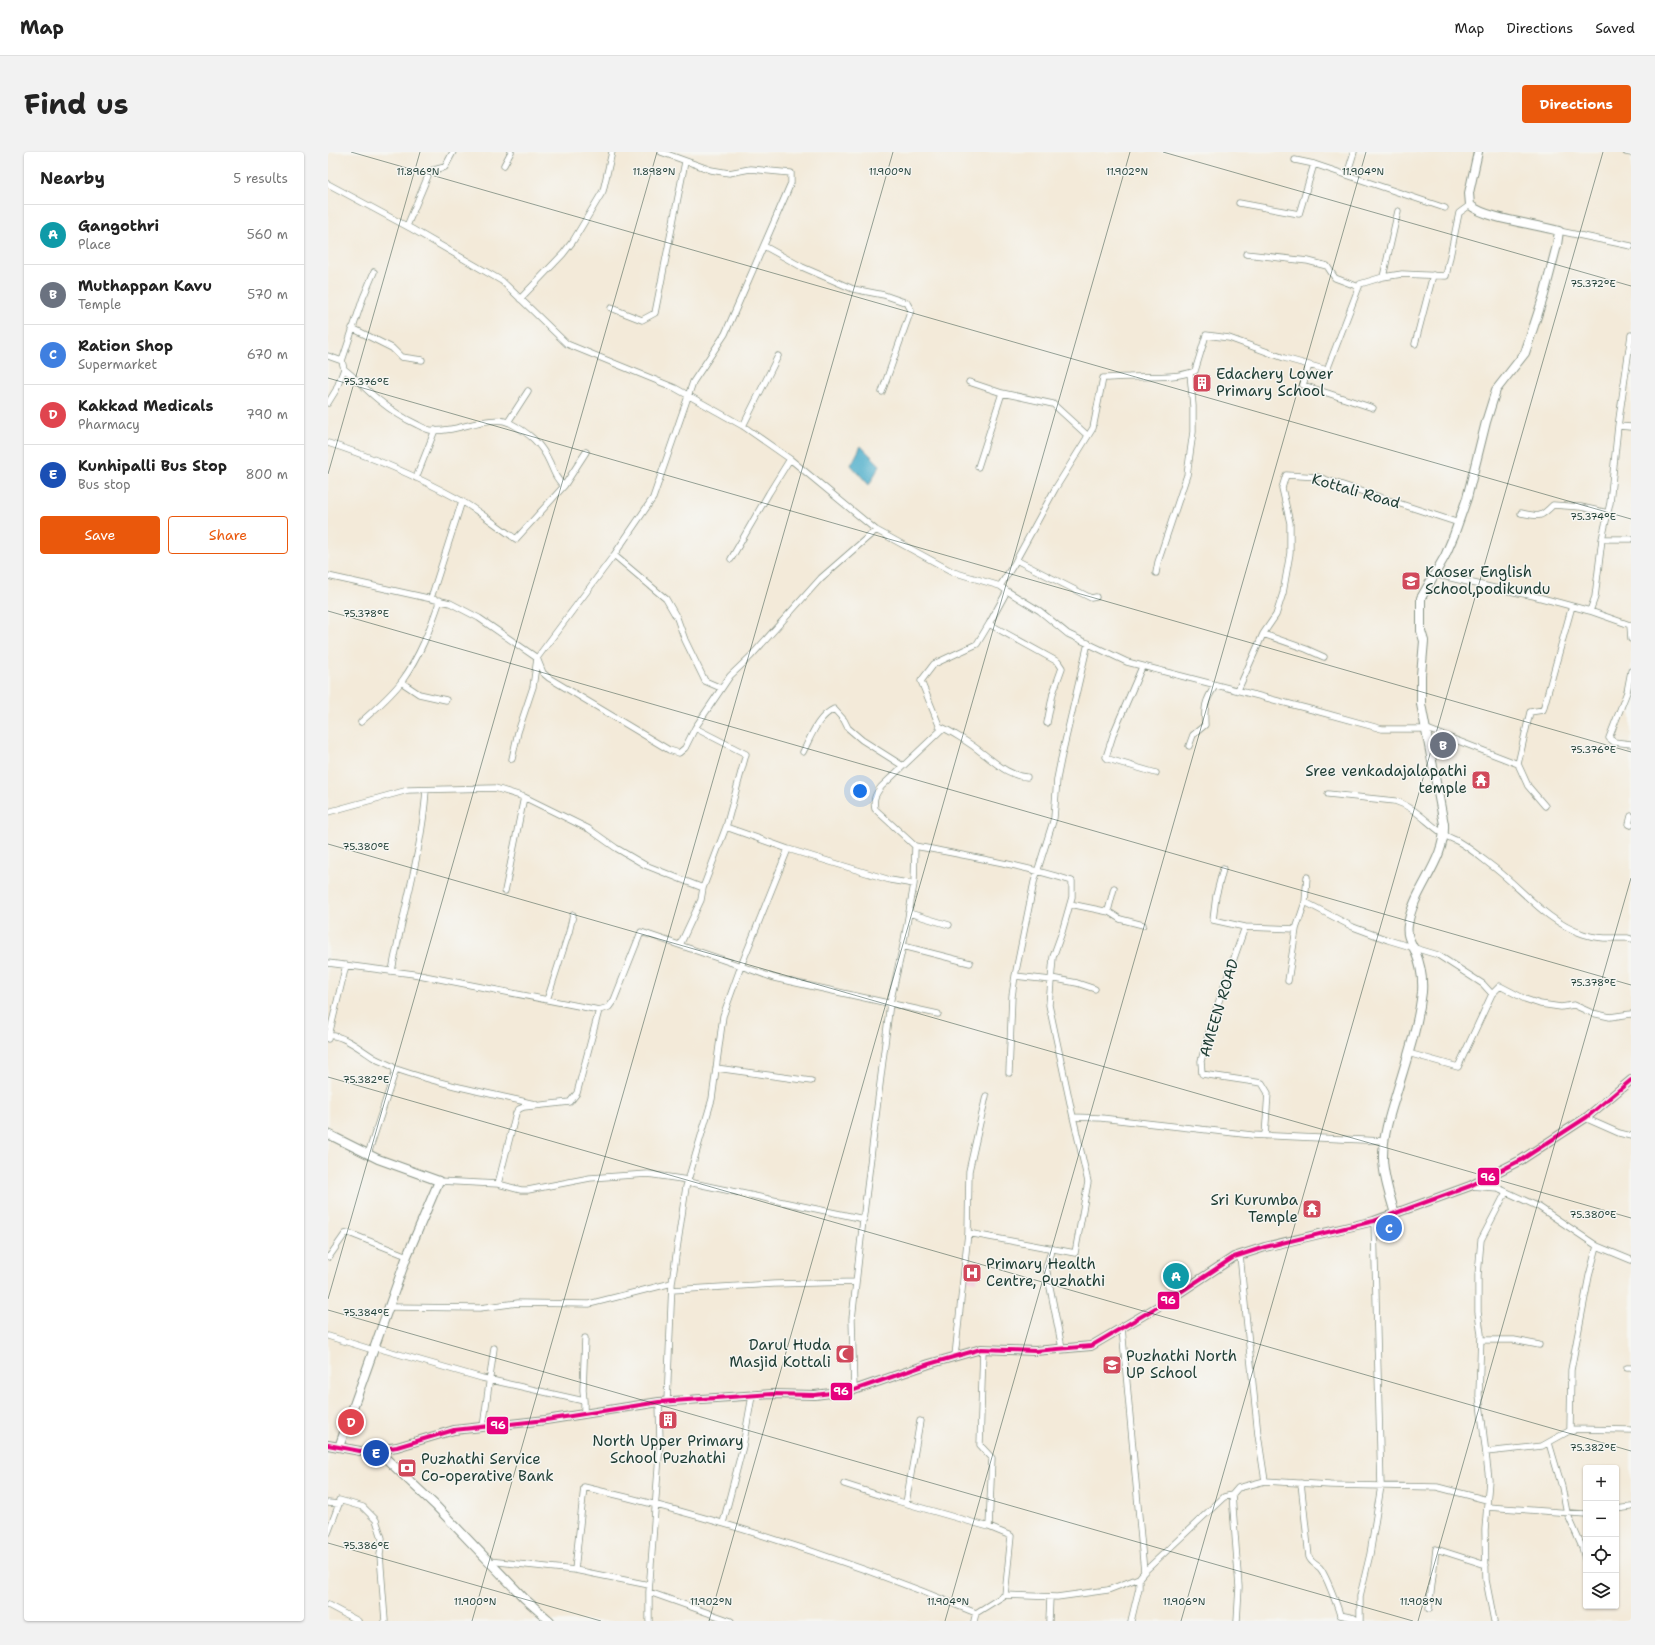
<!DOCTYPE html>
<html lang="en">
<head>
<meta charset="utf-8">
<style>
	body { margin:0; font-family:"Shantell Sans",sans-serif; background:#f2f2f2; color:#222 }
	.controls { position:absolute; right:12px; bottom:12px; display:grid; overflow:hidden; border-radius:4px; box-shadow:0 1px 3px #0004 }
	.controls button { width:36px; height:36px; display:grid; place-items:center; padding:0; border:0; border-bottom:1px solid #e0e0e0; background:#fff; color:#222; font:20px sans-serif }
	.you { position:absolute; left:532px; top:639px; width:14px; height:14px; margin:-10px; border:3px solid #fff; border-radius:50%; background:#1a73e8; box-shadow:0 0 0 6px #1a73e833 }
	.badge { display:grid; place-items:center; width:26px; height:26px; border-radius:50%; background:#ea580c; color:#fff; font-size:13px; font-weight:700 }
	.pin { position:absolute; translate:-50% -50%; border:2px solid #fff; box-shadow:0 1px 4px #0006 }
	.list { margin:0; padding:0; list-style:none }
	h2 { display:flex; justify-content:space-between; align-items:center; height:52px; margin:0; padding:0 16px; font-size:17px }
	h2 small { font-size:13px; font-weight:400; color:#767676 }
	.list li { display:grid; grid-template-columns:26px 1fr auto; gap:12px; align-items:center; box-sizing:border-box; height:60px; padding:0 16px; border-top:1px solid #e0e0e0 }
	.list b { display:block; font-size:15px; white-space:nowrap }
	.list p { margin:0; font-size:13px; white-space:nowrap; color:#767676 }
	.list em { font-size:13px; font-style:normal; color:#767676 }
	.actions { display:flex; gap:8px; padding:12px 16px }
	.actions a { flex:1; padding:9px 0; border:1px solid #ea580c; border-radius:4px; text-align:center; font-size:14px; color:#ea580c }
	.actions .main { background:#ea580c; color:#fff }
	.icon { flex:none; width:22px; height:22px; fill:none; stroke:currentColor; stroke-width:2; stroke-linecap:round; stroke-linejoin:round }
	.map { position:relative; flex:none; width:1303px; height:1469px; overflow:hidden; border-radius:4px }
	header { display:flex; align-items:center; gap:24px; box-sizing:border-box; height:56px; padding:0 20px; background:#fff; border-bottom:1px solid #e0e0e0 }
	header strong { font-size:19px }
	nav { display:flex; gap:22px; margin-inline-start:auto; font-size:14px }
	.intro { display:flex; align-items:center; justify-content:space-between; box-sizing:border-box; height:96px; padding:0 24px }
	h1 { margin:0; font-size:28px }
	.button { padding:10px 18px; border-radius:4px; background:#ea580c; color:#fff; font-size:14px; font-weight:700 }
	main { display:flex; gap:24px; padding:0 24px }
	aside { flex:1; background:#fff; border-radius:4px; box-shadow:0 1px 3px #0004 }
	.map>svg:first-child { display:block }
	.built { fill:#f4cfde }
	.water { fill:#4badca; stroke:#35757f }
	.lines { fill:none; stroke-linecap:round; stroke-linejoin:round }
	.street-casing { stroke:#899486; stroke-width:7 }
	.secondary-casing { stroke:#899486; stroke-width:10 }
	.street { stroke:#fff; stroke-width:5.5 }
	.secondary { stroke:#fff; stroke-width:8 }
	.bus-1-casing { stroke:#f6f6f2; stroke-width:7 }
	.bus-1 { stroke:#e5007d; stroke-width:4 }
	.ticks { fill:none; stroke:#1f3d34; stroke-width:1; stroke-opacity:0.45 }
	.labels { text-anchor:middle; stroke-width:3; stroke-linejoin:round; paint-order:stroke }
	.poi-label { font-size:15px; fill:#1f3d34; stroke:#f6f6f2; text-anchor:start }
	.street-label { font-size:15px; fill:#1f3d34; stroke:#f6f6f2 }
	.ticks-label { font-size:10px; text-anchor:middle; fill:#1f3d34; stroke:#f6f6f2; stroke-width:3; stroke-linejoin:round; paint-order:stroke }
	.line-badge { stroke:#f6f6f2; stroke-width:1.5 }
	.badge-label { font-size:11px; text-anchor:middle; font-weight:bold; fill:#fff }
</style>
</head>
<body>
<header>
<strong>Map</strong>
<nav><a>Map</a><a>Directions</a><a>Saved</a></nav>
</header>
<div class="intro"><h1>Find us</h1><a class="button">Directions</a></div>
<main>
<aside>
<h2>Nearby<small>5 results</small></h2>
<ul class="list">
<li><span class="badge" style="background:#0f9aa8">A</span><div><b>Gangothri</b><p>Place</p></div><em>560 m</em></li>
<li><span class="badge" style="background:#6b7280">B</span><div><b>Muthappan Kavu</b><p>Temple</p></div><em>570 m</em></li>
<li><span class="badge" style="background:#3f7fe0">C</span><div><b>Ration Shop</b><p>Supermarket</p></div><em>670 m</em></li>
<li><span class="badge" style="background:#e0444e">D</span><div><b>Kakkad Medicals</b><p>Pharmacy</p></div><em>790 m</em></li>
<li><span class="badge" style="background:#1a4fb4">E</span><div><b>Kunhipalli Bus Stop</b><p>Bus stop</p></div><em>800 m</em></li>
</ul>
<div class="actions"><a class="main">Save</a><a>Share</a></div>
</aside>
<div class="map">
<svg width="1303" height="1469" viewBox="0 0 1303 1469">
	<rect width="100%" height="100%" fill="#f6f6f2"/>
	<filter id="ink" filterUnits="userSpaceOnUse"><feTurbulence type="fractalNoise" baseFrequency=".025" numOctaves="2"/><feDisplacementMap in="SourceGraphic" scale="8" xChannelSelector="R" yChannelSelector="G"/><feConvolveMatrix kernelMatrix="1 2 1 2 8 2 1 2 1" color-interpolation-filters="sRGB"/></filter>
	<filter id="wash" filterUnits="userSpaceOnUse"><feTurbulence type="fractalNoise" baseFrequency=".012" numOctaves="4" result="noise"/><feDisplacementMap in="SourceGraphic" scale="16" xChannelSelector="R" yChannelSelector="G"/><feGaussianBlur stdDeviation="0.9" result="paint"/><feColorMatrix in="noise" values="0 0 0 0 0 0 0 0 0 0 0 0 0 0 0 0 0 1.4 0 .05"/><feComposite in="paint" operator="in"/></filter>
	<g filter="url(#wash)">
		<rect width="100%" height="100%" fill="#f3ead9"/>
		<path class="built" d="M650,1113l-2,17 -10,-2 1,-14z"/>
		<path class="water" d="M533,294l19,19 -11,20 -18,-20z"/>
	</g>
	<g filter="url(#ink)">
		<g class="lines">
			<g class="street-casing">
				<path id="street" d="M1298,0l5,1
					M967,8l19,4 131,44
					M176,13l7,-13
					M1019,23l7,-23
					M0,32l84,45 90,52 65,63 108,44 68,38 47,33 86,71 77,42 47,14
					M911,51l60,11 15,-50
					M79,74l23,-55 15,-4 8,-15
					M1231,79l72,15
					M436,94l38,21 51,22 31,6 23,8 4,7 -29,82
					M918,102l62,7 19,5 8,12 24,9
					M1055,125l15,-66
					M192,147l43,-45 10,-13 30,-50 9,-39
					M283,156l31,12 13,-7 30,-151
					M24,176l40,20 9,9 21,3
					M1087,192l18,-69
					M0,204l14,5 2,8c13,10 23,22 36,32 11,9 23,17 36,23 4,2 9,5 14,6 25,4 59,-17 80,-7 19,10 31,20 40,40 4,9 6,16 14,23l-48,53c-19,-13 -38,-29 -58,-40 -42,-23 -85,-42 -130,-56
					M14,209l21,-63 11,-26
					M981,213l-6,20 70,23
					M641,230l33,11 51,11 35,32
					M0,251l8,-13 8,-21
					M180,270l20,-31
					M415,274l35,-70
					M1290,274l13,1
					M650,315l24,-74
					M88,326l19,-48
					M236,334l22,-34
					M1193,361c19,4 19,5 32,-8l28,2 27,6
					M548,378l-55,48 -70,78 -21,20 -35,52 51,26 -20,73 62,22 102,31 24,4
					M1274,387h29
					M286,403l52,44 11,19 8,22 20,41 16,7
					M403,407l38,-66 21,-34
					M688,408l75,38 5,-1
					M828,421l2,-11 29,-87 6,-43v-26l-3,-33
					M1106,422l60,14 40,8 56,15 5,-14 7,-58 8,-36 8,-77 13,-91
					M0,424l122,27 29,15 58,40 77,-103 39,-57 40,-116 32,-48 66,-151v-10l-41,-4 -21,4 -18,-3 -50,-18
					M679,439l33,20 28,23 59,28 186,48 69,19h45l91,35
					M103,446l31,-97
					M1262,459l40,14 1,14
					M661,472l69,38 4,6 -9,25 -6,30
					M935,482l43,15 18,8
					M209,506l6,15 6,5 120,72 10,3 6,-5 10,-20
					M814,515l-28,65 -8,25 2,2 48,14
					M1303,519l-4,21 -18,46 5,4 17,2
					M73,530l18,12 27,6
					M910,538l25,-56 13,-19 7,-22 7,-40v-30l-8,-35 4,-13 32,2 141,46
					M33,570c14,-13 30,-26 41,-41 18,-25 28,-52 38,-81
					M611,574c12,5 32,18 42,26 14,10 27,24 46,25
					M861,594l4,-11 12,-10c-1,-18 0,-24 10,-39
					M475,600c8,-15 14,-35 31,-43l10,11 4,8 14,12 41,26
					M184,607l6,-27 15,-45 4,-28
					M1000,642l67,7c20,6 33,23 50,34 4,3 9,4 14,7 12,7 25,18 37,27 28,22 51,53 87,65 14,5 30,4 45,4l3,1
					M1217,654l-17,-20 -10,-22 12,-52 13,-2 29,-104
					M0,660l80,-22 87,-2 29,9 65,32 27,19 29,17 58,23
					M1303,664l-2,8 2,1
					M587,694c52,10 107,19 157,35v16l-10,35 -9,25 -4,48 24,112 28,1 151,17 133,6
					M460,697l-47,117 33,12 164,36
					M895,717l-7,27 -3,24 32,7
					M177,739l19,-94
					M977,750l2,-25
					M742,752l39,8 11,7 23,6
					M780,759l6,-23
					M581,761l40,12
					M352,793l21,-45 2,-12 23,-61
					M575,794l67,17
					M0,811l86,11 185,36
					M64,819c11,-61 30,-119 34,-181
					M687,824l36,4
					M723,826l26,5 18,6
					M960,829l8,-52 9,-27 48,25 35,13 50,15 45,29 9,10
					M219,848l22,-68 4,-17
					M1,884c14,-2 35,16 47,23 6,3 12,5 17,8l2,4
					M0,887l18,-74
					M1080,901l50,14 34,-73 8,-8 25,13 15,5 21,3 13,-2 18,8 18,4 21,-3
					M388,916l95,13
					M681,921l3,-77 3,-20 19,-94 20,-64 3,-39 4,-20 27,-116
					M1257,966l34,15 12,3
					M937,984l3,-43 -6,-10 -60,-9 -1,-13 12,-43 32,-91 51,2
					M40,1002l28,-85c47,16 91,24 139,35
					M111,1029l59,3
					M360,1030l176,37
					M1142,1034l28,2 41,19 58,39 -8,30 -18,94 -1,59 61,1
					M640,1081l1,-62 17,-75
					M1269,1094l34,14
					M724,1096l-6,19 16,81
					M1,1105l16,-23 4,-1 58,23
					M344,1138l102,-6 82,-2
					M60,1155l92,1 38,-5 71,1 83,-21
					M0,1184l45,14
					M1153,1188h33l25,5
					M46,1195l108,31 102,23v12
					M627,1204l13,-123 107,20 13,-71 -15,-65
					M1299,1216h4
					M526,1238l-2,-71 10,-90 28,-226 13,-57 11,-62 1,-38 -40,-37c-2,-10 0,-14 6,-22l60,-57 -20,-49 13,-17 43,-20 12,-20 18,-33 -7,-5 14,-22 41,-75 38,-61 10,-50c9,0 17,-1 26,-1 23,-1 44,2 66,-6l11,-36 23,3 55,20 43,12 33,-86 23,-7 19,-3 44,2 13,-63 11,-8
					M256,1249l-1,-11 2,-52
					M339,1249l5,-118 14,-96 26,-88 11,-83 18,-50 -100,-34 -27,68 -5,7 -10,3 -22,83 -7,9 -46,5 -5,2 -3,4 -18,71 23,6h7l62,-12 58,-4 40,6
					M155,1275l11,-79
					M1221,1291l13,44 5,26 15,34 4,16
					M1158,1300l56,-6 27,-15h4
					M937,1329l65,4 107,2 50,13
					M973,1331l8,74c2,6 7,7 11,11 6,7 17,37 20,47l14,3 4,3
					M516,1332l50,16 95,27
					M11,1348l24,7 13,13 6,18 -2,17 5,66
					M0,1351l11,1 -11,29
					M578,1351l14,-82
					M1159,1355l99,7
					M1288,1357l15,-2
					M395,1371l20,-77 9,-50
					M161,1409l86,9
					M816,1420l80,-75 8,-2
					M321,1433l-74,-15 9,-83c134,31 265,73 392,126l29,-18 6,-59 -22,-9 3,-69 -12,-13 3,-96
					M321,1440l82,29
					M677,1443l52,2 51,-7 31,-12 5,-6 -22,-244
					M0,1453l30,16
					M1101,1457l7,-60 50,16
					M321,1469v-29l11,-150 -1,-40
					M646,1469l2,-8
					M721,1469l1,-24
					M803,1469l8,-33v-10
					M909,1469l2,-34 -7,-92 6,-7 27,-7 -7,-46 -18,-180
					M1032,1469v-25l10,-42 11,-68 -7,-265
					M1166,1469l-8,-41 -1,-50 4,-50 -10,-85 2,-61 -3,-22v-37l3,-35 25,-48"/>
			</g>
			<g class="secondary-casing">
				<path id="secondary" d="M0,982l50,25 61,22 -32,75 -68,191
					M1067,1062c-5,-18 -12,-38 -12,-57 0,-20 6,-40 12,-59 10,-34 23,-70 27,-106 1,-13 -2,-29 -7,-41 -4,-9 -9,-15 -7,-26 5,-36 38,-64 36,-101l-23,-120v-29l3,-34 -3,-10v-33l24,-42 9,-21 13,-37 19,-76 10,-32 29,-37 19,-58 13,-50 2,-14c-23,-7 -73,-12 -89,-26l-1,-12 9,-41
					M0,1293l32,6 17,-1 20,-3 57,-17 92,-10 113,-18 113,-8 43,1 39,-5 75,-26 52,-15 54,2 56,-5 73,-43 70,-46 31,-10 109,-26 96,-35 51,-26 66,-43 44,-37
					M49,1298l58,55 89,93 26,23"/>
			</g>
			<use href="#street" class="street"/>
			<use href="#secondary" class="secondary"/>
			<g class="bus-1-casing">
				<path id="bus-1" d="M0,1293l32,6 17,-1 20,-3 57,-17 92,-10 113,-18 113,-8 43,1 39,-5 75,-26 52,-15 54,2 56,-5 73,-43 70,-46 31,-10 109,-26 96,-35 51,-26 66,-43 44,-37"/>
			</g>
			<use href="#bus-1" class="bus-1"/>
		</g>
	</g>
	<path class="ticks" d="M23,0l1280,367M835,0l468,134M0,226l1303,374M0,322l92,-322M0,459l1303,374M0,692l1303,374M0,925l1303,374M0,1147l329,-1147M0,1158l1085,311M0,1391l273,78M144,1469l421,-1469M381,1469l421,-1469M617,1469l421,-1469M853,1469l422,-1469M1090,1469l213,-743"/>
	<defs>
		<g id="building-square" transform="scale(1)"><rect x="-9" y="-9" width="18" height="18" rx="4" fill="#d1495b" stroke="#f6f6f2"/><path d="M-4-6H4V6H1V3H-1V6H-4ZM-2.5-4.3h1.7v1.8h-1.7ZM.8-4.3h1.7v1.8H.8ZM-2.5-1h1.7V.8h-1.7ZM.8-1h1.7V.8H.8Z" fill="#fff"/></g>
		<g id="school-square" transform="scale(1)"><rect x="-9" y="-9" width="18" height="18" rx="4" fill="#d1495b" stroke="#f6f6f2"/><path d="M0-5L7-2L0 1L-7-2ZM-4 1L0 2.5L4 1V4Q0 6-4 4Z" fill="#fff"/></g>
		<g id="temple-square" transform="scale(1)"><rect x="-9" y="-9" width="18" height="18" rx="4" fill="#d1495b" stroke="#f6f6f2"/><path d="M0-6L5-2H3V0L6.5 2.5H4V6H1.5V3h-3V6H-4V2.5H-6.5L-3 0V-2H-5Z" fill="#fff"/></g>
		<g id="hospital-square" transform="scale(1)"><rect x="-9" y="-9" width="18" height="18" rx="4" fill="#d1495b" stroke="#f6f6f2"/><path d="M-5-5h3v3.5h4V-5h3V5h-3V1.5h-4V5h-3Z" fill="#fff"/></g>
		<g id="mosque-square" transform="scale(1)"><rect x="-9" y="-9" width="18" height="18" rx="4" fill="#d1495b" stroke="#f6f6f2"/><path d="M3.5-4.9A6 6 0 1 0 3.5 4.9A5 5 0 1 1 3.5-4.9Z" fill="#fff"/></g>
		<g id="bank-square" transform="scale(1)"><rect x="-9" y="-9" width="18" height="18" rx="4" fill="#d1495b" stroke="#f6f6f2"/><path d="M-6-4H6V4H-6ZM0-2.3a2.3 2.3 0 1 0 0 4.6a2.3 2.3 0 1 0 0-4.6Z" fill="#fff"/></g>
	</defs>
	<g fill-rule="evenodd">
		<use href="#building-square" x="874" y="231"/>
		<use href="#school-square" x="1083" y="429"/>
		<use href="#temple-square" x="1153" y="628"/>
		<use href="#temple-square" x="984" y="1057"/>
		<use href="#hospital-square" x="644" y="1121"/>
		<use href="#mosque-square" x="517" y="1202"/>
		<use href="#school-square" x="784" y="1213"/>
		<use href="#building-square" x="340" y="1268"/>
		<use href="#bank-square" x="79" y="1316"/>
	</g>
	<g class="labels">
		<g class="poi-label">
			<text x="888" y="227">Edachery Lower<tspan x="888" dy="17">Primary School</tspan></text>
			<text x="1097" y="425">Kaoser English<tspan x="1097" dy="17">School,podikundu</tspan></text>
			<text x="1139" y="624" text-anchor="end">Sree venkadajalapathi<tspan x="1139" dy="17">temple</tspan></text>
			<text x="970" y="1053" text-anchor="end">Sri Kurumba<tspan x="970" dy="17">Temple</tspan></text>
			<text x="658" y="1117">Primary Health<tspan x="658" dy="17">Centre, Puzhathi</tspan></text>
			<text x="503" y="1198" text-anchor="end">Darul Huda<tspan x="503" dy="17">Masjid Kottali</tspan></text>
			<text x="798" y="1209">Puzhathi North<tspan x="798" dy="17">UP School</tspan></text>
			<text x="340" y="1294" text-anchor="middle">North Upper Primary<tspan x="340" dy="17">School Puzhathi</tspan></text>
			<text x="93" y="1312">Puzhathi Service<tspan x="93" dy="17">Co-operative Bank</tspan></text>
		</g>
		<g class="street-label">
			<text transform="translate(1028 339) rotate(16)" y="5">Kottali Road</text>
			<text transform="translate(891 856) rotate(-73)" y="5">AMEEN ROAD</text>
		</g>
	</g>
	<g class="ticks-label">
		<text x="90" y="23">11.896°N</text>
		<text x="326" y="23">11.898°N</text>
		<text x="562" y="23">11.900°N</text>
		<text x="799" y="23">11.902°N</text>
		<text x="1035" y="23">11.904°N</text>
		<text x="1265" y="135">75.372°E</text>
		<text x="38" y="233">75.376°E</text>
		<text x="1265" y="368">75.374°E</text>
		<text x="38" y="465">75.378°E</text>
		<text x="1265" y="601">75.376°E</text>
		<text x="38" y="698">75.380°E</text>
		<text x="1265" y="834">75.378°E</text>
		<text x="38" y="931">75.382°E</text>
		<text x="1265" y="1066">75.380°E</text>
		<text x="38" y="1164">75.384°E</text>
		<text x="1265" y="1299">75.382°E</text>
		<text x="38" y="1397">75.386°E</text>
		<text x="147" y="1453">11.900°N</text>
		<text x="383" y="1453">11.902°N</text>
		<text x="620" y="1453">11.904°N</text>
		<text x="856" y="1453">11.906°N</text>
		<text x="1093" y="1453">11.908°N</text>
	</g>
	<g class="line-badge">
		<rect x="1149" y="1015" width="23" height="19" rx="4" fill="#e5007d"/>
		<rect x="829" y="1139" width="23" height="19" rx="4" fill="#e5007d"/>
		<rect x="502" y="1230" width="23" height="19" rx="4" fill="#e5007d"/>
		<rect x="158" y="1264" width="23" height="19" rx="4" fill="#e5007d"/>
	</g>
	<g class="badge-label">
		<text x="1160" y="1029">96</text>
		<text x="840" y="1152">96</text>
		<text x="513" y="1243">96</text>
		<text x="170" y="1277">96</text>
	</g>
</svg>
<div class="controls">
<button>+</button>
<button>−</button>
<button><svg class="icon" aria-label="locate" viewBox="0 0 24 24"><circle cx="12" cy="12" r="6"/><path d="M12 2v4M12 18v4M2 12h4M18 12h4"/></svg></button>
<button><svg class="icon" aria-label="layers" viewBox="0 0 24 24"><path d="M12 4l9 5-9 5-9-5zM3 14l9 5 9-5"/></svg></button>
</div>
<div class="you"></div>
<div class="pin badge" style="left:848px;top:1124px;background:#0f9aa8">A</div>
<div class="pin badge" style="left:1115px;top:593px;background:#6b7280">B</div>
<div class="pin badge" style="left:1061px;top:1076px;background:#3f7fe0">C</div>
<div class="pin badge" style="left:23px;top:1270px;background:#e0444e">D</div>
<div class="pin badge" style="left:48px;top:1301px;background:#1a4fb4">E</div>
</div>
</main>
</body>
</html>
